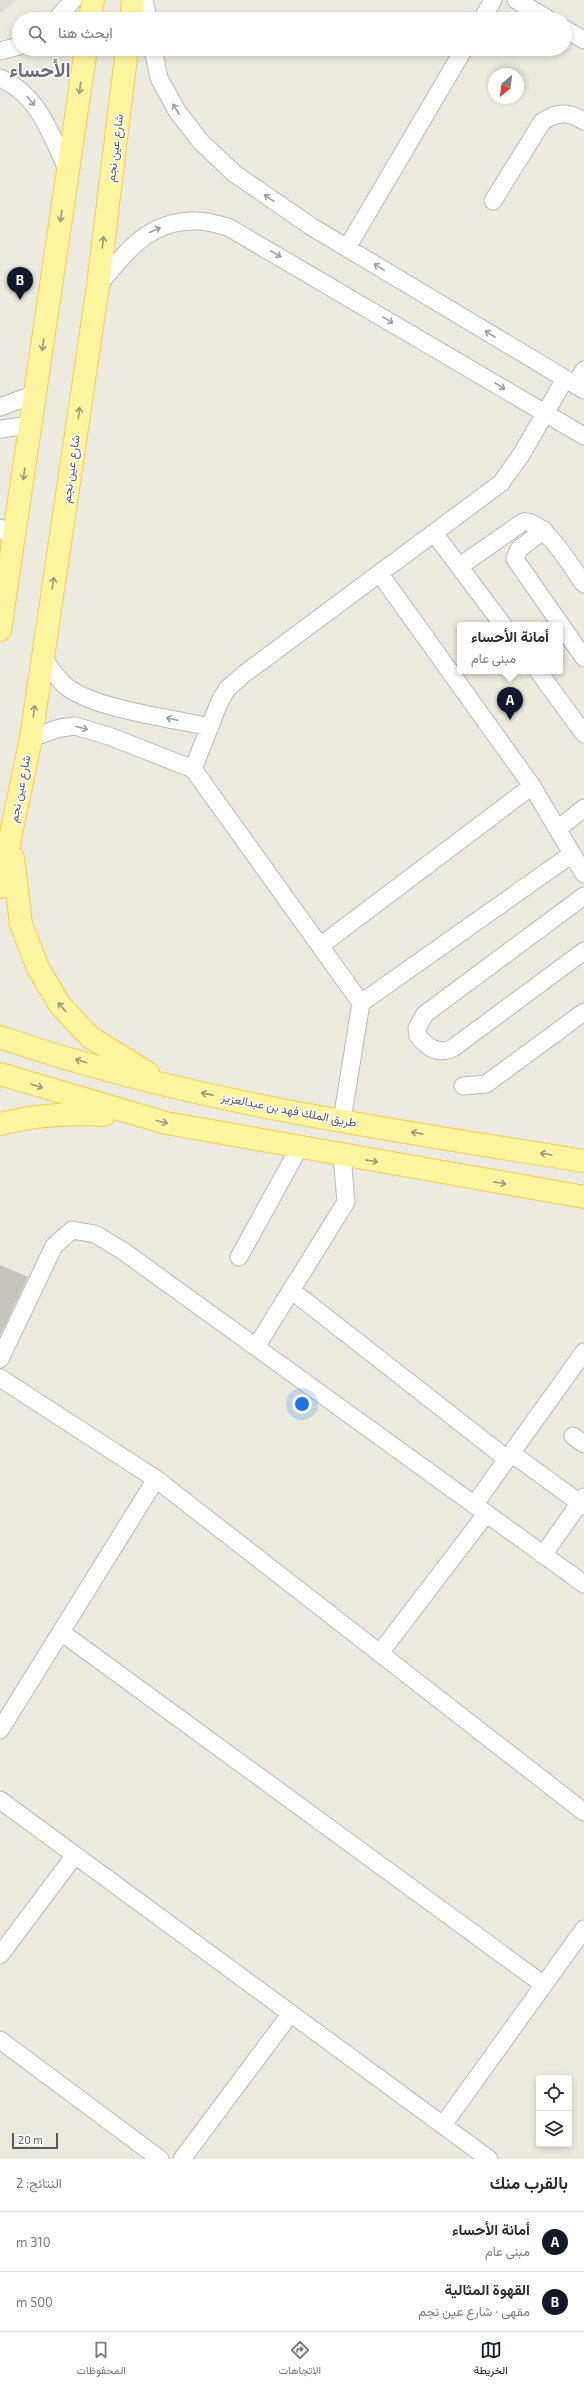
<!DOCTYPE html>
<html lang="ar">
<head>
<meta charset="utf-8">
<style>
	body { margin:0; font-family:"Exo 2",Vazirmatn,sans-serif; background:#f7f7f7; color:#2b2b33; direction:rtl }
	.controls { position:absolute; right:12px; bottom:12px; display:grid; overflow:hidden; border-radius:4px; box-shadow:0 2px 6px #0003 }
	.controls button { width:36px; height:36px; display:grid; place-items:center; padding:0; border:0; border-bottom:1px solid #e1e1e2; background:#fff; color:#2b2b33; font:20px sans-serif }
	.compass { position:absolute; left:488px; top:68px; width:36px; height:36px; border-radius:50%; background:#fff; box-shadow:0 2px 6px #0003; rotate:209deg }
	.scale { position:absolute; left:12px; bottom:10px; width:46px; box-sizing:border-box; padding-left:4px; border:2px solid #585c61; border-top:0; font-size:11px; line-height:14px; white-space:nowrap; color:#585c61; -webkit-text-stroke:3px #fff; paint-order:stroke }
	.you { position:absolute; left:302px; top:1404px; width:14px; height:14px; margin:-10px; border:3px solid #fff; border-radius:50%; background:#1a73e8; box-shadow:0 0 0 6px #1a73e833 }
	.badge { display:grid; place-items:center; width:26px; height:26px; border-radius:50%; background:#111827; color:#fff; font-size:13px; font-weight:700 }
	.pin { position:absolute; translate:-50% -33px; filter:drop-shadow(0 1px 2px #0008) }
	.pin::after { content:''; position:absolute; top:21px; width:14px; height:12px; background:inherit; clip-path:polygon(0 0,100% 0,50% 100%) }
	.popup { position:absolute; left:457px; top:622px; width:106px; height:52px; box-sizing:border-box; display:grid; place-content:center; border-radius:4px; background:#fff; filter:drop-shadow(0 1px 3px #0005); font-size:13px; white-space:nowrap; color:#7c7c81 }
	.popup b { font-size:15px; color:#2b2b33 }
	.popup::after { content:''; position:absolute; left:50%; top:100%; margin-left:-8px; border:8px solid transparent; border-top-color:#fff }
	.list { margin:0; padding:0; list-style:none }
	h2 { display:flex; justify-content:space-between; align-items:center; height:52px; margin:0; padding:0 16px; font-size:17px }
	h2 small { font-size:13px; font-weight:400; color:#7c7c81 }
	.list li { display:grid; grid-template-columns:26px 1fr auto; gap:12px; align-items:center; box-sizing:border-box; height:60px; padding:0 16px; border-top:1px solid #e1e1e2 }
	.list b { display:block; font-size:15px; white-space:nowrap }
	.list p { margin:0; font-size:13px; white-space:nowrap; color:#7c7c81 }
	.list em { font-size:13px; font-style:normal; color:#7c7c81 }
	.icon { flex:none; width:22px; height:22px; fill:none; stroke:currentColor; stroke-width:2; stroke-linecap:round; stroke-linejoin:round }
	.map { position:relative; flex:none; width:584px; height:2159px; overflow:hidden; direction:ltr }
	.search { position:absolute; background:#fff; box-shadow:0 2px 6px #0003; left:12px; right:12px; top:12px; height:44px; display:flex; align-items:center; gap:10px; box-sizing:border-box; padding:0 14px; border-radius:22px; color:#7c7c81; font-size:15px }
	.sheet { height:172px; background:#fff }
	nav { display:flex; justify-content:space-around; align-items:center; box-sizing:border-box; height:56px; border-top:1px solid #e1e1e2; background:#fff; font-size:11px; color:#7c7c81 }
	nav a { display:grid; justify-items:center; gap:2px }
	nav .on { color:#111827 }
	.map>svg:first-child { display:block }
	.industrial { fill:#dfddd7 }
	.building { fill:#c7c4bc }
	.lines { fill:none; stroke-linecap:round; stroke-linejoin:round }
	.minor-casing { stroke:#b7babf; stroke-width:19 }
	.major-casing { stroke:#f5cf50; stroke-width:24 }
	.minor { stroke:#fff; stroke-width:17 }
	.major { stroke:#fff5a1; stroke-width:22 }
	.oneway { stroke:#9b997b }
	.oneway2 { stroke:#9b9da0 }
	.labels { text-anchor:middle; stroke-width:3; stroke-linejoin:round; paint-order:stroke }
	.street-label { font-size:12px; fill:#585c61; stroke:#fff }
	.town-label { font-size:20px; font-weight:bold; fill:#696e73; stroke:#fff }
</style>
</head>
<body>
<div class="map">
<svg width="584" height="2159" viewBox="0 0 584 2159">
	<rect width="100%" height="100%" fill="#eceadf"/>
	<path class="industrial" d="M0,0h16l-16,14z"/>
	<path class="building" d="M0,1265l28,12 -28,59z"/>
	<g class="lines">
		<g class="minor-casing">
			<path id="minor" d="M144,0l4,19
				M516,0l32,19
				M57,19l16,-19
				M482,19l11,-19
				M565,29l19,11
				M153,49l6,29 18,33 24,31 34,32 77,53 272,163
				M0,51l19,-5
				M0,78c39,17 51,57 68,93
				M493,201l49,-79c15,-11 27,-10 42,-1
				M347,248l117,-199
				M98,286c28,-34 51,-67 100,-65 10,0 21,4 30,6l356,209
				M575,385l9,-15
				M0,407l35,-13
				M0,429l31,-4
				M0,528l14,10
				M544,530l-25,19 -4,10 69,99
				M434,533l69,92
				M460,566l63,-44c21,-3 49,46 61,62
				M380,574l152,212 52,88
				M42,656c8,11 15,23 25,31 31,23 104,31 143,40
				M538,671l46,63
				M31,738l29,-10 15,-2 34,10 84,33 168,234 -19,117
				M193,769l26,-66 8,-14 17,-15 257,-191 20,-28 44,-76
				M558,829l26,-21
				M584,896l-159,118 -8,14 1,8c10,12 20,19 35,12l131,-97
				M320,946l212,-160
				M361,1003l211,-149
				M463,1086l23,-2 98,-72
				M239,1257l60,-109
				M291,1290l216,169
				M256,1347l90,-145 -4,-46
				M0,1359l54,-113 18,-16 23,4 28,17 461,333
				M0,1378l156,101 428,333
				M573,1436l11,8
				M511,1453l73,53
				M474,1505l110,-153
				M543,1555l41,-58
				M61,1632l483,353
				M380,1653l106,-139
				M0,1730l156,-251
				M0,1800l489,359
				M0,1955l75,-100
				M0,2040l160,119
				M443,2125l141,-196
				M182,2159l109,-146"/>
		</g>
		<g class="major-casing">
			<path id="major" d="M90,19l3,-19
				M131,19l2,-19
				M0,630l86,-581
				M13,858l8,66 17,44 22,37 30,32 58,36
				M0,887l31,-149 67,-452 29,-237
				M0,1037c188,65 388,92 584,124
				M0,1074l166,49 418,74
				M0,1124c35,-9 67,-11 104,-9"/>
		</g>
		<use href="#minor" class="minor"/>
		<use href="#major" class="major"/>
	</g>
	<defs><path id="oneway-shaft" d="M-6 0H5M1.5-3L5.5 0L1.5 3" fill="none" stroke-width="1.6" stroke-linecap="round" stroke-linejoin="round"/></defs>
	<g class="oneway">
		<use href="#oneway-shaft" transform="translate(80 88) rotate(98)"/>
		<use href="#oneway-shaft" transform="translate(61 216) rotate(98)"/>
		<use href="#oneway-shaft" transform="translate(103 242) rotate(-83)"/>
		<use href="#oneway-shaft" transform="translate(43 345) rotate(98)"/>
		<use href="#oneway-shaft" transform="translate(79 413) rotate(-82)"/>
		<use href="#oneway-shaft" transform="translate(24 474) rotate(98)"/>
		<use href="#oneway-shaft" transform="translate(53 583) rotate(-81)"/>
		<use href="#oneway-shaft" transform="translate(34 711) rotate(-82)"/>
		<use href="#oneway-shaft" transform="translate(62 1007) rotate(-130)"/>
		<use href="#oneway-shaft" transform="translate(81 1061) rotate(-163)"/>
		<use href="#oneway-shaft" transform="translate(37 1086) rotate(17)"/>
		<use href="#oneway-shaft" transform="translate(207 1094) rotate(-169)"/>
		<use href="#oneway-shaft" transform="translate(162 1122) rotate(14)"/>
		<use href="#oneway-shaft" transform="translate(417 1133) rotate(-170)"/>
		<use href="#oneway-shaft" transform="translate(546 1154) rotate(-171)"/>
		<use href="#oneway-shaft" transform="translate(372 1161) rotate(10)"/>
		<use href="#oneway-shaft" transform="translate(500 1183) rotate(9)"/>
	</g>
	<g class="oneway2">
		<use href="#oneway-shaft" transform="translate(31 101) rotate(49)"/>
		<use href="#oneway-shaft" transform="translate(176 109) rotate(-122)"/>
		<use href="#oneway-shaft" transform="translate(269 198) rotate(-145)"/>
		<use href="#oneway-shaft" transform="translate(155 230) rotate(-24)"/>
		<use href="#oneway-shaft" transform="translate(276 254) rotate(30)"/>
		<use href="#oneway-shaft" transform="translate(379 267) rotate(-149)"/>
		<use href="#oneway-shaft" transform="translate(388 320) rotate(31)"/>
		<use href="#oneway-shaft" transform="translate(490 334) rotate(-149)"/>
		<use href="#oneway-shaft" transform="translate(500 386) rotate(31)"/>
		<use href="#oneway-shaft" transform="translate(172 719) rotate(-168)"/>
		<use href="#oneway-shaft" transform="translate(82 728) rotate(15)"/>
	</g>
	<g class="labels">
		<g class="street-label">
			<text transform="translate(115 148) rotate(-83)" y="4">شارع عين نجم</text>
			<text transform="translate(71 469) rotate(-82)" y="4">شارع عين نجم</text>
			<text transform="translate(20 789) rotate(-79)" y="4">شارع عين نجم</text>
			<text transform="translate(289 1110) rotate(11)" y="4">طريق الملك فهد بن عبدالعزيز</text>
		</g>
		<g class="town-label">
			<text x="40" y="77">الأحساء</text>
		</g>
	</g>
</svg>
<div class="controls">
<button><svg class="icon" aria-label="locate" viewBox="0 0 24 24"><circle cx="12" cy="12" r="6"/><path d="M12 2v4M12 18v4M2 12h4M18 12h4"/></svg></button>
<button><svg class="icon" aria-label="layers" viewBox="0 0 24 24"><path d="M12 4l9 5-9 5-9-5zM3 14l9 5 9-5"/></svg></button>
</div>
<svg class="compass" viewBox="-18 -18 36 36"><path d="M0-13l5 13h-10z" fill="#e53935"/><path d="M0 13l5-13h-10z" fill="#7c7c81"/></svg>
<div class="scale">20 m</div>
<div class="you"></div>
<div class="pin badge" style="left:510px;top:720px">A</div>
<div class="popup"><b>أمانة الأحساء</b>مبنى عام</div>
<div class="pin badge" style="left:20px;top:300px">B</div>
<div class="search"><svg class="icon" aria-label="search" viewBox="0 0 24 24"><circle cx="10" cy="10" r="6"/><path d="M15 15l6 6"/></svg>ابحث هنا</div>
</div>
<section class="sheet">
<h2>بالقرب منك<small>النتائج: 2</small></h2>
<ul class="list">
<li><span class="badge">A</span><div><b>أمانة الأحساء</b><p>مبنى عام</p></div><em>310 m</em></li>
<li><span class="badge">B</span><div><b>القهوة المثالية</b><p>مقهى · شارع عين نجم</p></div><em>500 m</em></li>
</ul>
</section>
<nav>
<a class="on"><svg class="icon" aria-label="map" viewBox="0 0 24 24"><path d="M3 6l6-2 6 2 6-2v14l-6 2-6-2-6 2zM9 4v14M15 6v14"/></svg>الخريطة</a>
<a><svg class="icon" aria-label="directions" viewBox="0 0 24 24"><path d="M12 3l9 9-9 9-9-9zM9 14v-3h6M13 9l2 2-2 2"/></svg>الاتجاهات</a>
<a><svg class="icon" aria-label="saved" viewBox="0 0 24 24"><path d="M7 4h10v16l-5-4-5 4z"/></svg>المحفوظات</a>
</nav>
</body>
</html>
